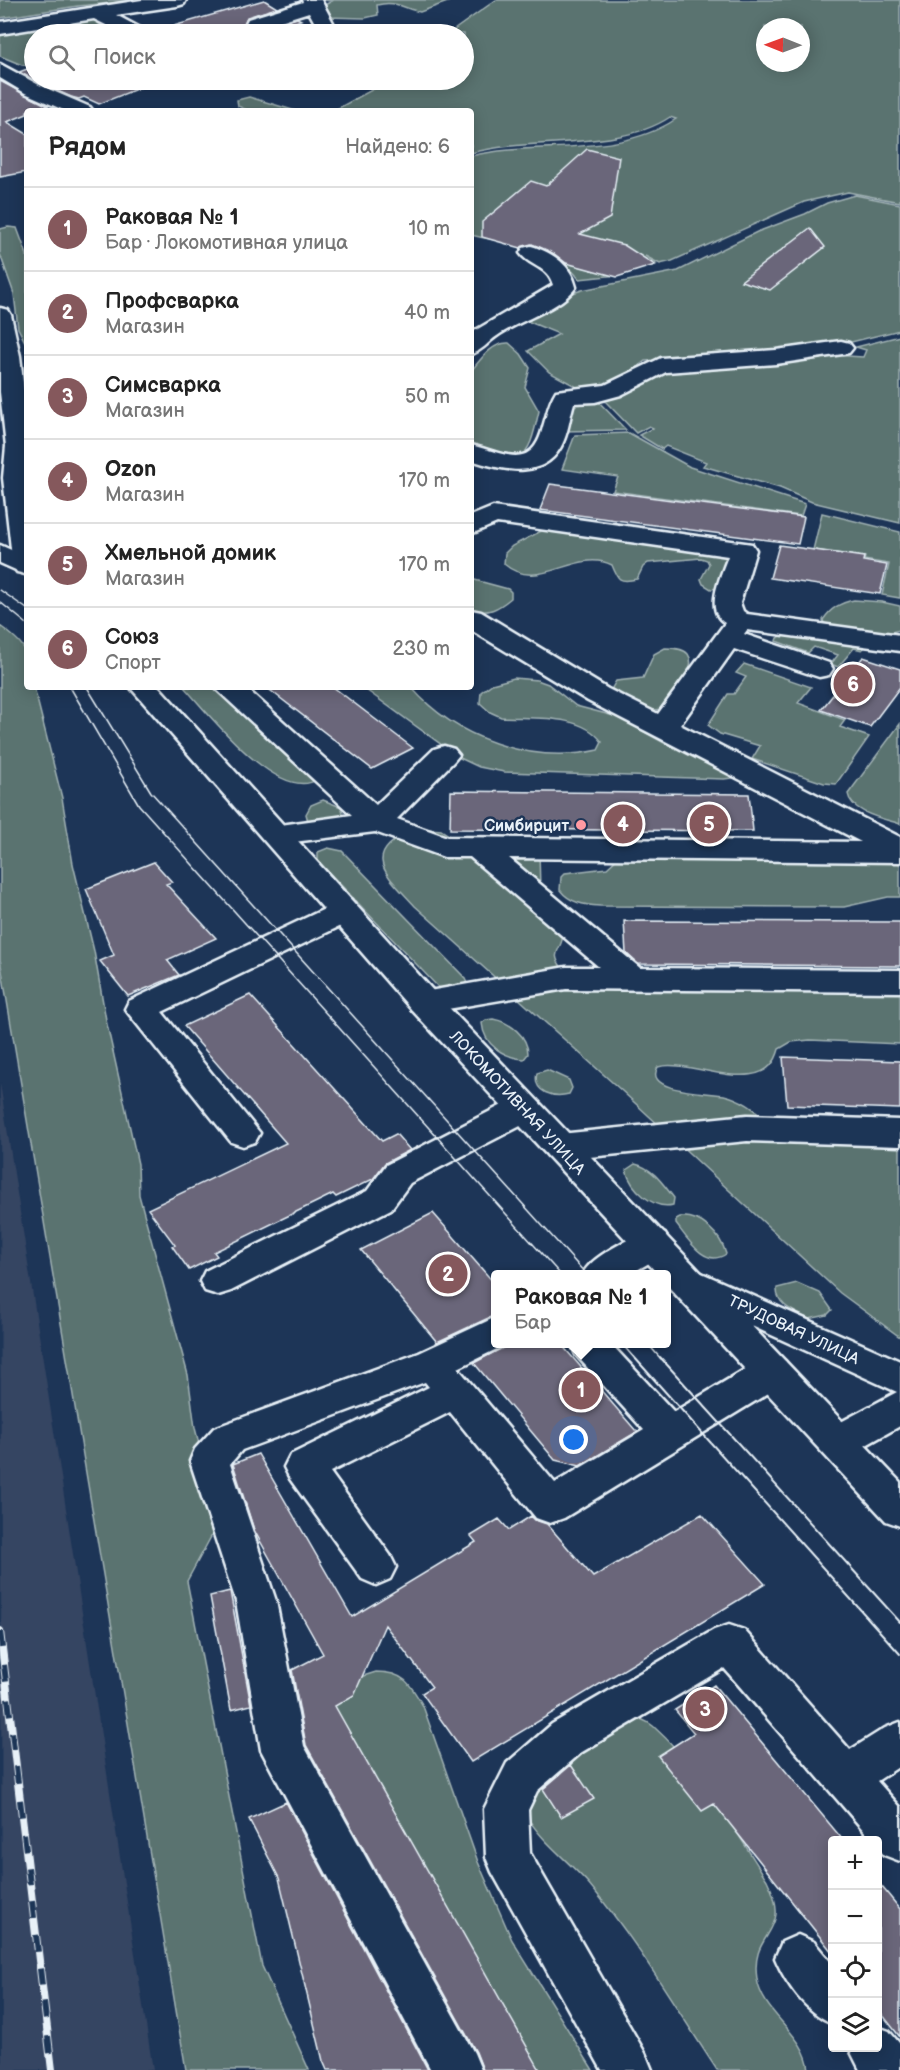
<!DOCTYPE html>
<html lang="ru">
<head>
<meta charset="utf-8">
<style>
	body { margin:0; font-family:"Balsamiq Sans",sans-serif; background:#f2f2f2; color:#222 }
	.controls { position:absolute; right:18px; bottom:18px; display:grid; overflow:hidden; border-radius:6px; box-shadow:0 3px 15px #0003 }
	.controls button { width:54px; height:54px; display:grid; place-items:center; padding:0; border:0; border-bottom:2px solid #e0e0e0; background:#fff; color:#222; font:30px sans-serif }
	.compass { position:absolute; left:756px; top:18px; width:54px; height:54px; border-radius:50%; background:#fff; box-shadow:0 3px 15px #0003; rotate:271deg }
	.you { position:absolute; left:574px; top:1440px; width:21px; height:21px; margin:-15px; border:4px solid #fff; border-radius:50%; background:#1a73e8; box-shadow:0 0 0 9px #1a73e833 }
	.badge { display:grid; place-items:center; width:39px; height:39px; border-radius:50%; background:#85585c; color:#fff; font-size:20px; font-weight:700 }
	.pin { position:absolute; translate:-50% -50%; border:3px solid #fff; box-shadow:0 2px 6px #0006 }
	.popup { position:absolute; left:491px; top:1270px; width:180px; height:78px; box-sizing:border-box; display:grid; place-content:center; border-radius:6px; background:#fff; filter:drop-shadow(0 2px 4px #0005); font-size:20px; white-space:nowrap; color:#767676 }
	.popup b { font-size:22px; color:#222 }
	.popup::after { content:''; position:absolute; left:50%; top:100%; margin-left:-12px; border:12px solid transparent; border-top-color:#fff }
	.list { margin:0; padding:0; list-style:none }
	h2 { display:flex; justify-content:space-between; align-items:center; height:78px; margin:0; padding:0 24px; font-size:26px }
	h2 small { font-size:20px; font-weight:400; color:#767676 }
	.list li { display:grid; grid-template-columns:39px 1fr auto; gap:18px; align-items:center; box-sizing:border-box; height:84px; padding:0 24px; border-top:2px solid #e0e0e0 }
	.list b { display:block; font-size:22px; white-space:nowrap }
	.list p { margin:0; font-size:20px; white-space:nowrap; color:#767676 }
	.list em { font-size:20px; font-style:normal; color:#767676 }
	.icon { flex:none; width:33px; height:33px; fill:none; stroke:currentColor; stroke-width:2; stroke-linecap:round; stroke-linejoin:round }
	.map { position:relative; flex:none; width:900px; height:2070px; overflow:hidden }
	.search { position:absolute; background:#fff; box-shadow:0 3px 15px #0003; left:24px; top:24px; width:450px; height:66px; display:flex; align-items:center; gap:15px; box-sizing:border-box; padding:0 21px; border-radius:33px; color:#767676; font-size:22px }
	.panel { position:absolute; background:#fff; box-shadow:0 3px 15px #0003; left:24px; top:108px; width:450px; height:582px; border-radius:6px }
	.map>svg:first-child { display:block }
	.built { fill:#344462 }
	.green { fill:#5a736f; stroke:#a1b2b4; stroke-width:1.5; fill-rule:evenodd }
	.building { fill:#6b667a; stroke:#e8f1f8; stroke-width:1.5 }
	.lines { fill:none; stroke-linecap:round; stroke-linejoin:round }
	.minor-casing { stroke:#e8f1f8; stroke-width:5 }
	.major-casing { stroke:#e8f1f8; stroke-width:5 }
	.minor { fill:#1d3557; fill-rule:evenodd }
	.major { fill:#1d3557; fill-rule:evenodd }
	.tram-far1 { stroke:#e8f1f8; stroke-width:1.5 }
	.tram { stroke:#e8f1f8; stroke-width:2 }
	.rail-casing { stroke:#e8f1f8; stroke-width:8 }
	.rail { stroke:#1d3557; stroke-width:6; stroke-dasharray:17; stroke-linecap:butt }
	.poi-dot { fill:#ff9aa2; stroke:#1d3557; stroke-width:2 }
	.labels { text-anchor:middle; stroke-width:5; stroke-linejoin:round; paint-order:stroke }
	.poi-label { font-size:16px; font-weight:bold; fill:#e8f1f8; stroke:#1d3557; text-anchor:end }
	.street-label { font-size:16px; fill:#e8f1f8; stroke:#1d3557 }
</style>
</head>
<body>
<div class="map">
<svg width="900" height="2070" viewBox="0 0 900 2070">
	<rect width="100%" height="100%" fill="#1d3557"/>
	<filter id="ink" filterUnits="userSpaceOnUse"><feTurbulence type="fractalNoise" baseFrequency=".0167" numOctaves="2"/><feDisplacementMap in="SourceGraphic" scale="12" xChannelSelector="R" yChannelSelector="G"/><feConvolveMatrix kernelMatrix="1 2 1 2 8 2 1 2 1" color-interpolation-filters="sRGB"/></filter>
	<g filter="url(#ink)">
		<path class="built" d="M0,1083l153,987h-151z"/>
		<path class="green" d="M0,0h144l-66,6 -78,12z
			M323,0h130l-33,12c-17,-4 -25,-12 -43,-7l1,10 -13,3 -38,-1 -6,-10 11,-6z
			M496,0h404v202l-52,-10 -44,10 -132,59 -12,3 -15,-8 11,8 -38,11 -39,4c-23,-33 -72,-35 -108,-44v-79c67,-16 145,3 205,-37l-6,-2c-52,35 -139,19 -199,36v-42h-150l14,-1 55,-30h74v-46h-26l4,-4 9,2zM765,27h36v36h-36z
			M93,18l8,8 -10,8h-57v32l-12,-1 -22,-9v-21z
			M249,97l47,14h-47l-11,-5 -1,-6z
			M855,195l45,9v126l-65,16 -37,5 -153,10 -34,26 -22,2 -12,-2 -28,-15 -21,-21 31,-17 -32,-13 3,-1 -2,-4 39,-21 15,-5 96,-19 79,-39 48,-18 22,-11z
			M8,227l9,1 10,27v91l-9,-18 -4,-34 -14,-40v-25z
			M900,336v187l-88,-21 -32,-14 -77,-22 3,-4 -40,-16 -4,3 -23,-14 14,-7 -4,-2 -13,7 -31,-32 59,-32 167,-14 32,2 3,-7 -10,-3z
			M509,343l12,11 9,14 -5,19 14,24c-12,54 -15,53 -68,33v-73c10,-12 21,-29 38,-28z
			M594,397l32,33 -66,1 12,-32z
			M629,433l61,34 115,37 -4,12 -188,-25 5,-14 -56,-8 13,-34z
			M822,513l78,19v66l-18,-3 7,-31 -25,-4 1,-3 -52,-7z
			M545,529l186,23 -11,36 -9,1 -8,-5 -2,-5 8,-15 -2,-4 -6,-2 -53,5 -5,4 -6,12c-18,4 -19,1 -25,-14 -37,-18 -73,29 -108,-1l1,-11 7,-7z
			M471,579l37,10 3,3v6c-12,10 -24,18 -40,10z
			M854,600l28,2 18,4v24l-22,5 -53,-9 -2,-6c8,-12 17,-17 31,-20z
			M0,626c31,22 27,25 27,61h7l28,111 11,66 21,87 12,69 32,144 1,31 49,180 7,53 24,94 -32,59 75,385 47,104h-123l-186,-1111z
			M786,634l79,13 -3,3 -8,-2 -16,19 -7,-3 7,-9 -24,-8 -6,6 -32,-12 1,-3z
			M665,648c7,0 18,0 23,6 9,12 -9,44 -19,51 -5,4 -13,5 -19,5l-36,-18 -2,-4 4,-7 27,-3 11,-24z
			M744,664l67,23 -13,16 47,17 -5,7 29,10 -33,47 -12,-1 -72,-24 8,-13 -40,-12 -12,-9 20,-31h6l12,-17 -10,-4z
			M514,678l23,2 11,4 28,22 42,11 48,27 42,14 31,19 -15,2 -220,-7 -25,-5 -19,-9 -98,-71h49c44,51 120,78 187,63l4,-8c-20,-29 -70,-23 -101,-25l-11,-5 -10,-9 1,-11 11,-8z
			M184,687h37l97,92c-39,26 -111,-67 -134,-92z
			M900,724v100c-15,-5 -49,-11 -52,-30z
			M323,800l18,7 2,5 -1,5 -28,8 -6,-4 -2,-7 5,-9z
			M416,828l25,2 11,7 53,49 58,47c0,18 -15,18 0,36l337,16v59l-90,-4 -19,2 -12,7c-13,53 -89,8 -121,18 -16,26 53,25 66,28 16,4 32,14 43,27l133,16v199l-60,-44 -218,-202 -207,-185c-32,-35 -55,-51 1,-78z
			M328,848l14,3 122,126 4,8 -20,8 -10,-6 -120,-126v-9z
			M539,852l1,38 -41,-37z
			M619,857l272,3 9,4v33h-12l-44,10 -244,-1c-16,-1 -30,-3 -40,-16l1,-13 4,-4 42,-5z
			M493,1019c17,3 35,17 35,35l-4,5c-20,-2 -40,-13 -42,-36l4,-3z
			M547,1070l22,10 3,8 -3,6c-15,4 -37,-1 -32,-21z
			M635,1164c18,4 28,20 39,34l-1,7c-20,5 -42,-16 -47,-35z
			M680,1217c21,-2 41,18 46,37 -21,15 -39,-16 -50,-30v-5z
			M797,1283l23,10 12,17 -5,5 -18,4c-13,-7 -33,-13 -32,-31z
			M376,1672c28,0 34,11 47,34l55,156 34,78 81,130h-87l-181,-362 29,-29z
			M627,1715c9,2 19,5 26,11 47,42 80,101 114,154 28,56 -18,49 -10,99 5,35 49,55 52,91h-92c-41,-62 -80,-129 -128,-186 -21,-24 -49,-43 -64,-71l9,-39z"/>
		<path class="building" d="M264,0l13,8 -30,9 -3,7 3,5 9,2 41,-13 4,2 -40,14h-90l-1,-7z
			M27,69l7,3v8l20,1 105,-1 -60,24 -15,-7 -5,2 -8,-2 -31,-14 -21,-11z
			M0,81l48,25 -13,5h-8v3l-20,8 20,12v38l-27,5z
			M587,149l32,8 -9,61 -30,16 44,11 31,20 -38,12 -51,-14 -12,-9 -22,-10 -11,4 -39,-11v-15l49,-41 15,5z
			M810,228l15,19 -55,43 -29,-9z
			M550,484l152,20 102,13 -6,27 -258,-34z
			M779,545l85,12 -1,4 24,4 -7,29 -110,-16z
			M863,657l37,12v18l-30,40 -49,-17z
			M266,687h67l80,61 -41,21z
			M451,791l298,3 4,37 -303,-2z
			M154,862l18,20 -6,2 50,54 -49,22 12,15 -51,21 -28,-35 14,-6 -28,-66z
			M624,921l276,1v44l-262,-2 -12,-11z
			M250,995l132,146 14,-7 14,16 -25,13 -12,16 -37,18 -3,-3 -119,58 3,4 -28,14 -17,-24 3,-1 -27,-36 138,-66 -102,-117z
			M783,1057l117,4v48l-113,-4z
			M433,1213l62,71v31l-58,27 -76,-92z
			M509,1344h52l76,88 -57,34 -25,-6 -81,-97z
			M258,1454l94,163 124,-75 -5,-6 28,-17 10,11 22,-14 4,4 12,4 46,53 109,-63 63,70 -294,178 -49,-69 10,-6 -47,-62 -31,70 -19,11 205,364h-57l-7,-18 -170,-307 -14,-75 31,-16 -69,-124 -21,-66z
			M230,1591l21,114 -20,5 -21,-114z
			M714,1685l129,155h-11v112l-118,-148 -12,7 -44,-55 36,-23 -19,-23z
			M571,1765l23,34 -33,18 -18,-28z
			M286,1802l142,268h-101l-4,-9 -44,-183 -30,-59z
			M878,1882l22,27v128l-22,-28z"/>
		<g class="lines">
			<g class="minor-casing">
				<path id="minor" d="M142,0h44l-2,4 -7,2 -61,9 28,15 2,4h-22l-30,-15 -94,15v-12z
					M302,0h19l18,34h-18l-12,-22 -54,17 -7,-2 -2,-4 2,-4 55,-17z
					M0,64l39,21 51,22 3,4h-27l-41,-18 -25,-15z
					M531,246c21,6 40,19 45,41 -15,22 -57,33 -79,49 -9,6 -15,15 -26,18v-21l82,-48c-5,-19 -23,-18 -33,-32l3,-5z
					M0,308l8,2 3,5 9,41 7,61 -1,157 -9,-2 -4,-6 -10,-88 3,-32 -6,-54z
					M841,341l8,2 4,5 -4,5 -73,11 -110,8 -45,23 -26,7 -21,1c-4,12 -5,25 -10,37 -16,41 -59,31 -93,20v-15c33,8 61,27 72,-18 4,-13 6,-25 13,-36l49,-6 56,-27 115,-8z
					M493,507l259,37 4,6 -16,53 3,8 4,3 153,21v16l-153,-21 -3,4 85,29 4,6 -4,6 -10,2 -85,-28 -54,76 220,112v25l-391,-4 131,110 260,2v22l-334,-3 -142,24 -12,-3 -4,-8 4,-8 154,-27h33l-129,-110h-26l-69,-25 -98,12 -11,-3 -4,-7 4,-7 86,-12 -138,-128h31l131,118 58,-56 10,-3 10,3 5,6 -5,6 -57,58 50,18 414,5 -273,-141 -117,-71v-20l10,2 127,77 50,25 67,-91c-22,-13 -3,-49 3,-67l-231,-33 -26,11v-18z
					M344,902l11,3 5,7 -5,7 -193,93 98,121 -5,9 -12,4 -12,-4 -106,-133 4,-8 204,-96z
					M524,1097l12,3 5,9 -5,9 -126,65 -19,26 -160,82 -13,4 -13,-4 -5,-10 5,-10 162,-80 19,-26 126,-65z
					M747,1115l153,5v26l-153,-5 -187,19 -12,-4 -5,-9 5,-9 12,-4z
					M652,1230l13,4 5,10 -5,10 -35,20h-47c7,-17 50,-38 69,-44z
					M688,1267l212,94v65l-48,27 -14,5 -14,-5 -5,-11 5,-11 73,-39 -222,-101 -5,-10 5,-10z
					M496,1317v27h11l-49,24 97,115 89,-53 -68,-75 -5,-11h40l63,68 85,-51 13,-4 13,4 6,11 -6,11 -221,135 -14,5 -14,-5 -86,-106 -120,60 60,83 6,12 -6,12 -14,6 -14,-6 -72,-100 -6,-12 6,-12 139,-68 -4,-5 -183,68 -12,14 46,137 28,145 170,307 7,17h-50l-170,-320 -25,-149 -46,-140 5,-12 19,-21 205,-75z
					M729,1625l15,5 106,120 35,-22 15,-6v44l-23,15 23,26v54l-16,-6 -6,-8v-7h-6l-148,-172 -142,84 -45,39 -9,19 2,43 115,200 7,17h-50l-110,-198 -6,-15 -2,-48 23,-46 45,-39 162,-94z
					M798,1935l16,7 18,22v59c-26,-11 -46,-39 -57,-65l7,-16z
					M878,2027l11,4 11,13v26h-40l-11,-22h29z"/>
			</g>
			<g class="major-casing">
				<path id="major" d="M0,545l27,12v18l-27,-12z
					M130,687h29l277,307 464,488v44l-14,-5 -220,-237v-10h-8l-246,-264z"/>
			</g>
			<use href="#minor" class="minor"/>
			<use href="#major" class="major"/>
			<path class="tram-far1" d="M0,590l27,19
				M0,602l27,22
				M70,687l69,118 421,469
				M87,687l64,105 435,482
				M622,1344l13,15
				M648,1344l13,15"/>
			<path class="tram" d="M634,1357l266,297
				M660,1357l240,265"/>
			<g class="rail-casing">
				<path id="rail" d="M0,1631l52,439"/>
			</g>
			<use href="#rail" class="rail"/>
		</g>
	</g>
	<circle class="poi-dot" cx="581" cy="825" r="6"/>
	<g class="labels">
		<g class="poi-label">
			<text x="569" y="831">Симбирцит</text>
		</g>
		<g class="street-label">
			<text transform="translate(518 1102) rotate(47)" y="6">ЛОКОМОТИВНАЯ УЛИЦА</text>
			<text transform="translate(794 1329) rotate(25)" y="6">ТРУДОВАЯ УЛИЦА</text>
		</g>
	</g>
</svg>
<div class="controls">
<button>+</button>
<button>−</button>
<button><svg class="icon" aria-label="locate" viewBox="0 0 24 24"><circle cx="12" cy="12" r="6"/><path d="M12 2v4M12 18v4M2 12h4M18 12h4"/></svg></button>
<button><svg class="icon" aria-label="layers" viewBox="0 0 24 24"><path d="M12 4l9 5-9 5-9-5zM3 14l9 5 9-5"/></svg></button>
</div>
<svg class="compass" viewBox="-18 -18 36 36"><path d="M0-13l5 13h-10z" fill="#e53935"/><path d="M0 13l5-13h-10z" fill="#767676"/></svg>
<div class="you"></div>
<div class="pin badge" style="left:581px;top:1390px">1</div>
<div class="popup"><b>Раковая № 1</b>Бар</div>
<div class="pin badge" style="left:448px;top:1274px">2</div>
<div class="pin badge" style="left:705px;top:1709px">3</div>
<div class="pin badge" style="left:623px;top:824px">4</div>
<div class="pin badge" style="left:709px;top:824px">5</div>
<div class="pin badge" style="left:853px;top:684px">6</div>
<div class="search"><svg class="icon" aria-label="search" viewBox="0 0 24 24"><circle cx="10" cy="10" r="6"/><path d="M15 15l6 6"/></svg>Поиск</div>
<section class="panel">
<h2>Рядом<small>Найдено: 6</small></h2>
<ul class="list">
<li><span class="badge">1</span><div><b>Раковая № 1</b><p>Бар · Локомотивная улица</p></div><em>10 m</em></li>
<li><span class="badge">2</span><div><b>Профсварка</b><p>Магазин</p></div><em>40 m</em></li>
<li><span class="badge">3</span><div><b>Симсварка</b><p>Магазин</p></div><em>50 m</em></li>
<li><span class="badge">4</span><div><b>Ozon</b><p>Магазин</p></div><em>170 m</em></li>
<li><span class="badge">5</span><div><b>Хмельной домик</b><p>Магазин</p></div><em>170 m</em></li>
<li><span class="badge">6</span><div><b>Союз</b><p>Спорт</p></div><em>230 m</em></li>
</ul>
</section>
</div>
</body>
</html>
